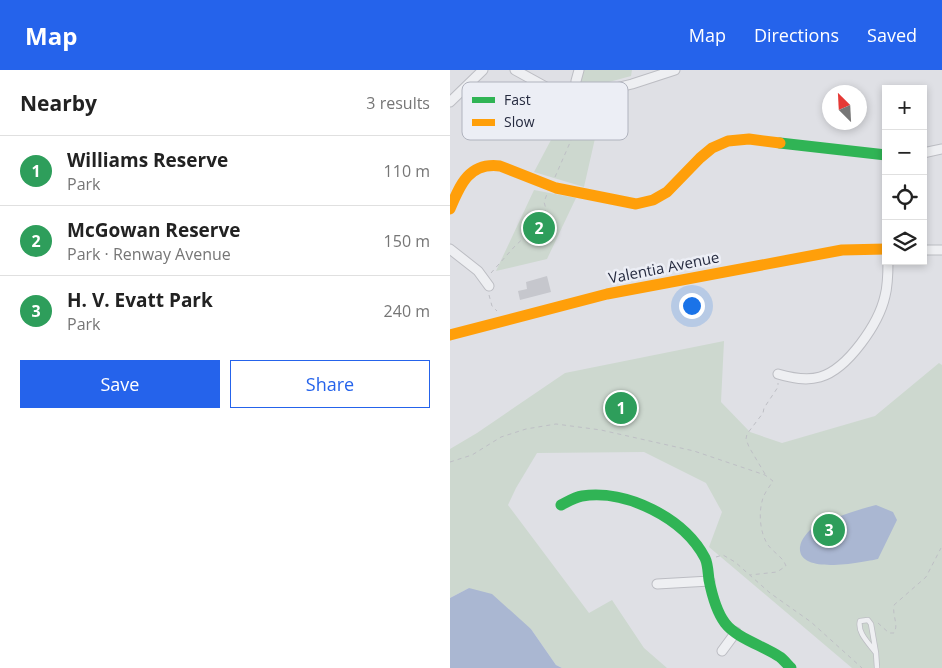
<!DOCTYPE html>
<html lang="en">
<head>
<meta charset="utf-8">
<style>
	body { margin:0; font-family:"Open Sans",sans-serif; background:#f2f2f2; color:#222 }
	.controls { position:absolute; right:15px; top:15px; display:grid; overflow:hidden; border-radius:0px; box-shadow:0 2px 8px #0003 }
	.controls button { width:45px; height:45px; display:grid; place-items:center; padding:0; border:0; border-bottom:1px solid #e0e0e0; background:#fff; color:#222; font:25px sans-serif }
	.compass { position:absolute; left:372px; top:15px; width:45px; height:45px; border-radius:50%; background:#fff; box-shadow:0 2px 8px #0003; rotate:336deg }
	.you { position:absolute; left:241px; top:235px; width:18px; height:18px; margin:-12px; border:4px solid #fff; border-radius:50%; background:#1a73e8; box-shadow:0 0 0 8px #1a73e833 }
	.badge { display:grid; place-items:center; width:32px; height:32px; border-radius:50%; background:#2563eb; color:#fff; font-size:16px; font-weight:700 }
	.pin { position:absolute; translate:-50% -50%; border:2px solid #fff; box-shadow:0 1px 5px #0006 }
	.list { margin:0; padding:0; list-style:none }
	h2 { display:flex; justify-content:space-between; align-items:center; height:65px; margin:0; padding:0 20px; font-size:21px }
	h2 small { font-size:16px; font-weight:400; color:#767676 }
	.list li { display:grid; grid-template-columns:32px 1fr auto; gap:15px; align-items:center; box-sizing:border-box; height:70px; padding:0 20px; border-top:1px solid #e0e0e0 }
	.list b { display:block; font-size:19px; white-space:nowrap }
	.list p { margin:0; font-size:16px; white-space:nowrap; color:#767676 }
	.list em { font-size:16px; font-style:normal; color:#767676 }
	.actions { display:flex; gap:10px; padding:15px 20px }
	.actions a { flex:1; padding:11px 0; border:1px solid #2563eb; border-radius:0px; text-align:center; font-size:18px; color:#2563eb }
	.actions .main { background:#2563eb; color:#fff }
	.icon { flex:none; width:28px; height:28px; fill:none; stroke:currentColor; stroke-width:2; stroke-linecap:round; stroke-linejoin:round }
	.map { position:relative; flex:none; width:492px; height:598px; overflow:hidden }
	header { display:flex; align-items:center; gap:30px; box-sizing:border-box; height:70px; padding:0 25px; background:#2563eb; color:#fff }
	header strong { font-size:24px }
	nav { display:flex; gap:28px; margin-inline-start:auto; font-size:18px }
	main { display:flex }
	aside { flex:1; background:#fff }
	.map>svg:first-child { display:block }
	.green { fill:#cdd8cf }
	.water { fill:#aab7d2 }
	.building { fill:#c6c7cd }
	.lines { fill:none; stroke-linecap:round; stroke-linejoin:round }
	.lane-casing { stroke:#bcbdc3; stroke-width:6 }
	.street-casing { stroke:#bcbdc3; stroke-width:11 }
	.path { stroke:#bebfc5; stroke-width:1; stroke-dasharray:4 4; stroke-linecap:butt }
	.lane { stroke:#eeeff2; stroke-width:4.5 }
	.street { stroke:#eeeff2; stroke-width:9 }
	.fast { stroke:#30b455; stroke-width:11 }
	.slow { stroke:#ff9f0a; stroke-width:11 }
	.labels { text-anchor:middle; stroke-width:5; stroke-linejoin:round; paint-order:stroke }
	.street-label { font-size:15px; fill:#252a3f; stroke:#eceef5 }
	.key { fill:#eceef5; stroke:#b0b3be; stroke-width:1 }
	.key-label { font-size:14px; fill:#252a3f }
</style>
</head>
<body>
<header>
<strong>Map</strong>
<nav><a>Map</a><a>Directions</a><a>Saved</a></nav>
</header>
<main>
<aside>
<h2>Nearby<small>3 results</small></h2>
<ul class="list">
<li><span class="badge" style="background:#2e9e5b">1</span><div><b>Williams Reserve</b><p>Park</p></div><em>110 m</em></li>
<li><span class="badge" style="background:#2e9e5b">2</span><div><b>McGowan Reserve</b><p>Park · Renway Avenue</p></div><em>150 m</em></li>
<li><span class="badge" style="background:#2e9e5b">3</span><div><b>H. V. Evatt Park</b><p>Park</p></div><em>240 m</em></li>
</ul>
<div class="actions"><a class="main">Save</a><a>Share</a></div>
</aside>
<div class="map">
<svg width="492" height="598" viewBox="0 0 492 598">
	<rect width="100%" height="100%" fill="#dfe0e5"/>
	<path class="green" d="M129,0h53l-1,6 -44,12 -3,-2 -9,9z
		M153,33l-19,84 -50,-15 36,-68z
		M84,120l42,8 -29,61 -51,12z
		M274,271l-3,61 29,30 32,11 93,-27 64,-53 3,2v303h-90l-143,-121 13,-35 -16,-29 -62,-31 -107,1 -21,35 -8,17 81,108 23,-13 32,48 23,20h-105l-6,-3 -25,-36 -62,-41 -19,10v-149l27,-16 88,-60z"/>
	<path class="water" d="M426,435l17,7 4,8 -19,39c-15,3 -81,17 -78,-12 1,-8 8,-16 15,-21 6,-5 11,-4 18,-7 15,-6 27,-10 43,-14z
		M19,518l23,6 39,35 25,36 6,3h-112v-70z"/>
	<path class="building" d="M97,206l4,16 -31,8 -2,-9 9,-2 -1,-7z"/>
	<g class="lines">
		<g class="lane-casing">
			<path id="lane" d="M426,583c-7,-10 -19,-20 -16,-32l8,-1 3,4 5,29 1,15"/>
		</g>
		<g class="street-casing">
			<path id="street" d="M65,0l40,22 25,3 15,-2 37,-9 43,-14
				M125,25l1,-14 3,-11
				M0,32l33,-32
				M473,83l19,-4
				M0,179l28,22 11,15
				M473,180h19
				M328,304c14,4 28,7 42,3 28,-8 59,-54 65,-81 3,-11 3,-23 3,-35
				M207,514l53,-3
				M272,581l14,-19"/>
		</g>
		<path class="path" d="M105,107l17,-39 7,-35
			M41,203l24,-27 26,-24 5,-13 -2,-7 3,-8
			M39,225l3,11 5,5
			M0,392l22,-7 29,-18 25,-8 30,-5 45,6 93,21 71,24 8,6c-3,5 -8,11 -10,17 -5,15 -3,35 5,47 6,8 15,12 18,21l-9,6 -27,3
			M315,404l-16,-27 -3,-8 1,-5 16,-21 1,-5 14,-21v-4
			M266,487l7,-2 12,7 35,31 41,29 51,46
			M428,553l11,10h5c5,-9 -2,-17 0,-28l32,-28 15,-29"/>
		<use href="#lane" class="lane"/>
		<use href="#street" class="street"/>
		<path class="fast" d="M330,73l106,12
			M111,435c6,-3 14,-8 21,-9 44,-7 102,22 123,62 3,6 3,15 4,22 3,15 7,31 16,43 11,15 39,23 55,34 4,3 7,7 11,11"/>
		<path class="slow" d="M0,139c10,-24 19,-47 50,-43l56,22 80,16 17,-4 14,-8 33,-34 12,-10 16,-7 21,-2 31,4
			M0,265l157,-41 235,-44 44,-1"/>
	</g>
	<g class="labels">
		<g class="street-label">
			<text transform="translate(214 198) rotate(-11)" y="5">Valentia Avenue</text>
		</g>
	</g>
	<rect x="12" y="12" width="166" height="58" rx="8" class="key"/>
	<rect x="22" y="27" width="23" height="6" fill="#30b455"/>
	<rect x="22" y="49" width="23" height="7" fill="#ff9f0a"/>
	<g class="key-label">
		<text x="54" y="35">Fast</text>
		<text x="54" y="57">Slow</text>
	</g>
</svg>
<div class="controls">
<button>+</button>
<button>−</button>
<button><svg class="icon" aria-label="locate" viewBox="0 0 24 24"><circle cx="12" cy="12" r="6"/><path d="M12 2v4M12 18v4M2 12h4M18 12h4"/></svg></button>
<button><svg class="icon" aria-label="layers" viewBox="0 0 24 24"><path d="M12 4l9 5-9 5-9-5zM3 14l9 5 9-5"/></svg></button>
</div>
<svg class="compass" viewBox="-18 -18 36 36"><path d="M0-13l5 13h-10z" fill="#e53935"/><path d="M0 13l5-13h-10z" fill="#767676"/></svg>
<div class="you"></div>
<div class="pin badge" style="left:171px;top:338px;background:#2e9e5b">1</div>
<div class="pin badge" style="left:89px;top:158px;background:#2e9e5b">2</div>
<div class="pin badge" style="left:379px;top:460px;background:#2e9e5b">3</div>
</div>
</main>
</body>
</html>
